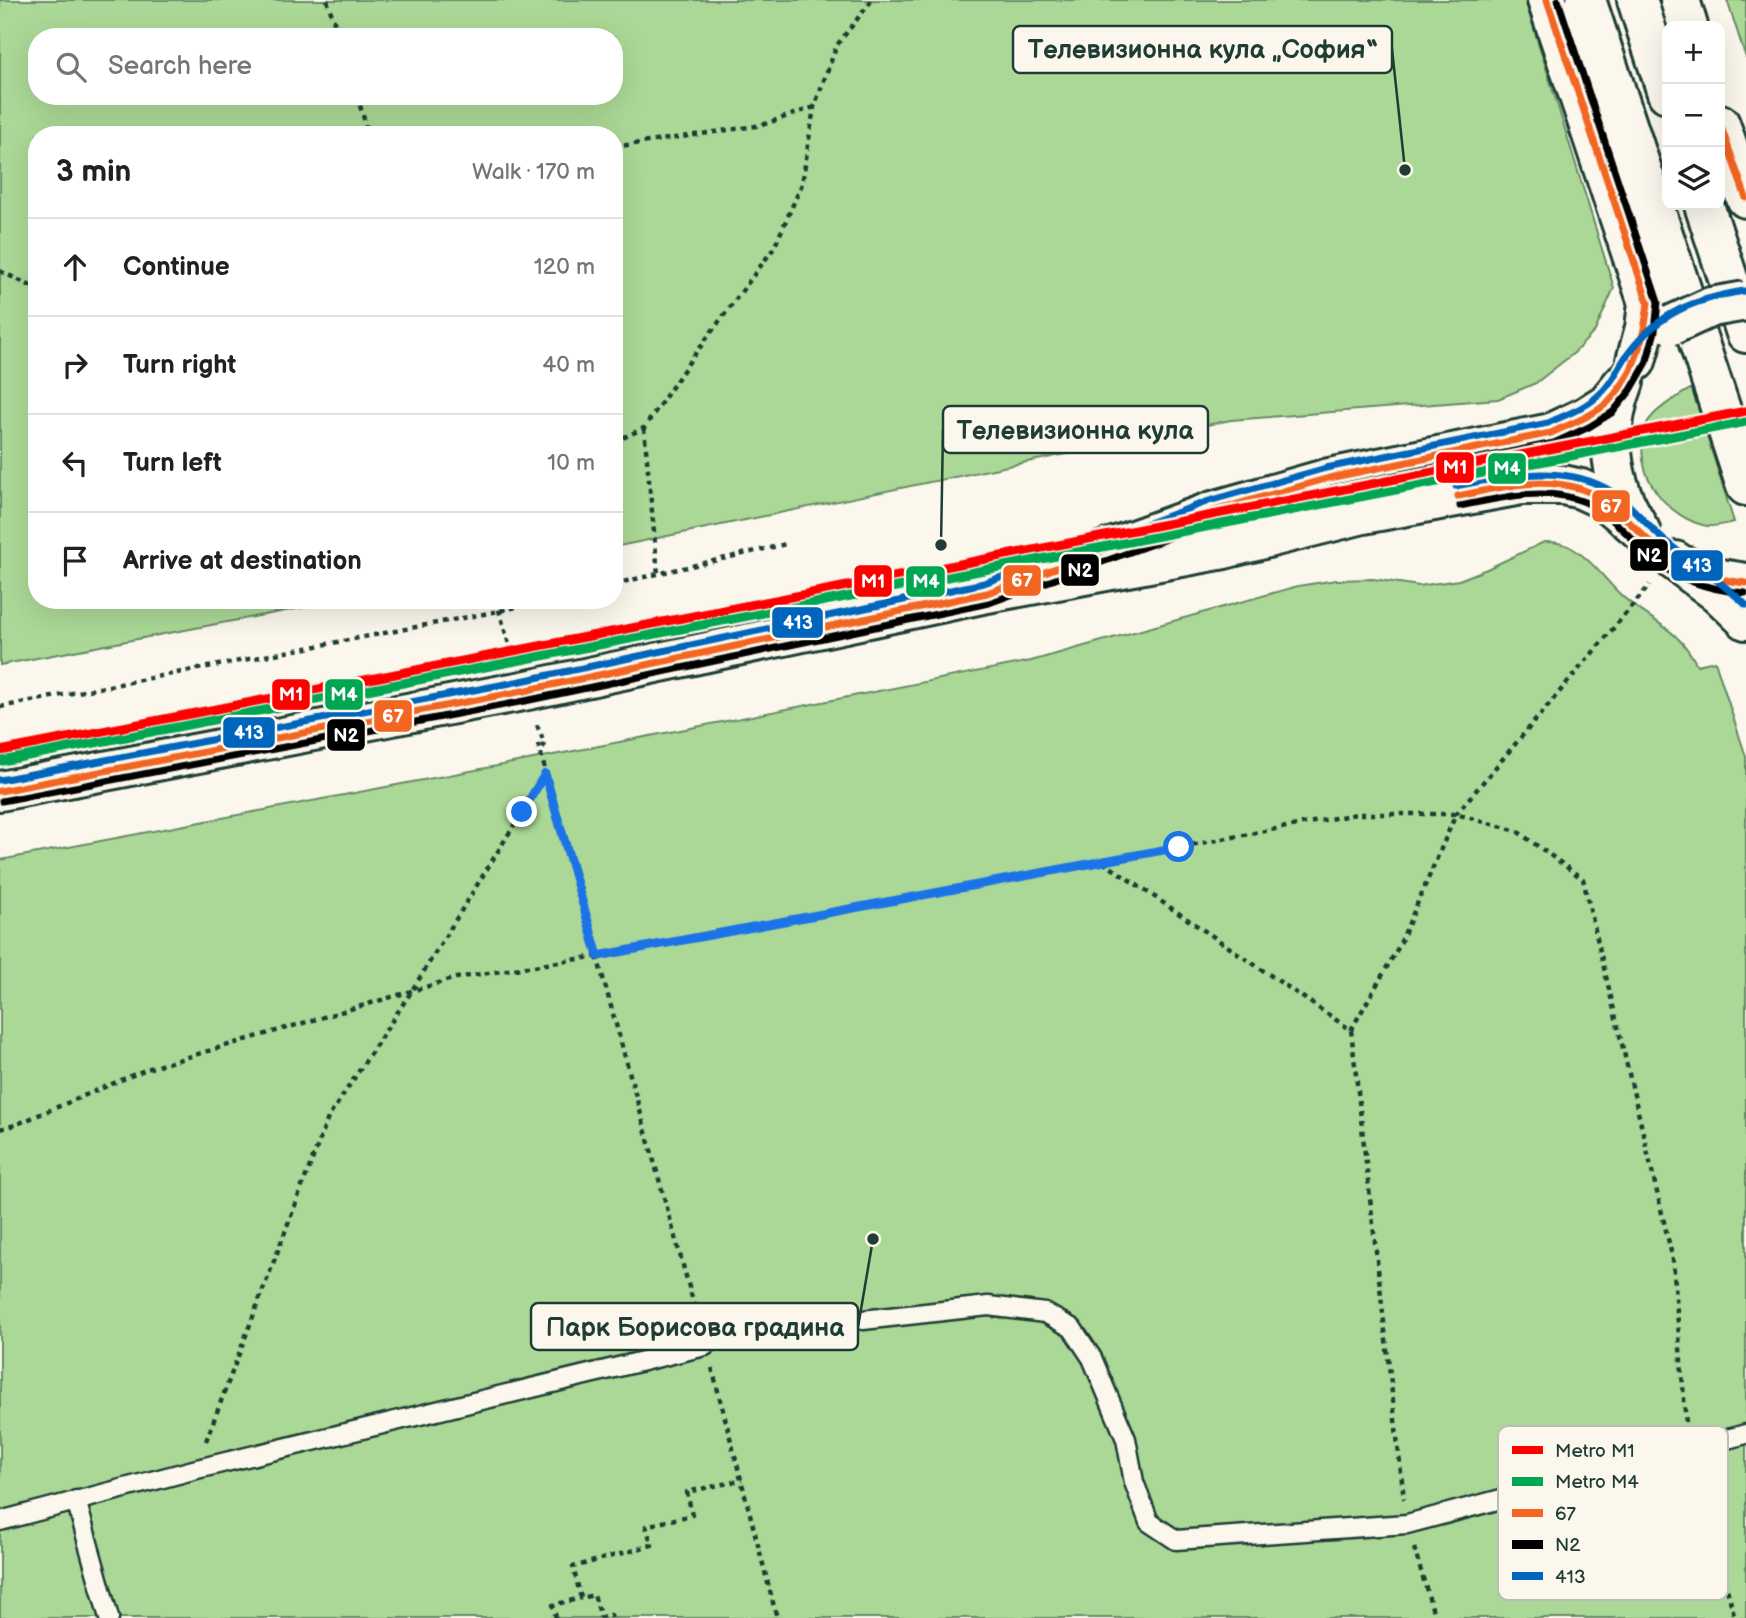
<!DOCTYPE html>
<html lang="en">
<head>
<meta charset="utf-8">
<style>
	body { margin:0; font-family:"Balsamiq Sans",sans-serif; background:#f2f2f2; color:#202124 }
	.controls { position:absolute; right:21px; top:21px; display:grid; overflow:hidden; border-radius:14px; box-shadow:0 7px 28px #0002 }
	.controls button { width:63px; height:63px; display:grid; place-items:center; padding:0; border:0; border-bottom:2px solid #e0e0e0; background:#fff; color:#202124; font:35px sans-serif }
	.stop { position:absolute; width:21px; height:21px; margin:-16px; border:5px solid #1a73e8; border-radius:50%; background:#fff }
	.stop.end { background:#1a73e8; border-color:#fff; box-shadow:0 2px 7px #0008 }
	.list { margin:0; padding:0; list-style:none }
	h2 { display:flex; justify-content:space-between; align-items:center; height:91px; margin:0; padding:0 28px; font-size:30px }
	h2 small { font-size:23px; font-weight:400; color:#757577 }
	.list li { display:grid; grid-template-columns:46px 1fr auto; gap:21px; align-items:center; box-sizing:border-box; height:98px; padding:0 28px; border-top:2px solid #e0e0e0 }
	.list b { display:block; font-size:26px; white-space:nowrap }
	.list em { font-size:23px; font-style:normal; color:#757577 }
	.icon { flex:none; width:38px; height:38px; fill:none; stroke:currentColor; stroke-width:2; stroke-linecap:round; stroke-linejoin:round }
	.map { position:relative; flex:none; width:1746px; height:1618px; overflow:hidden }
	.search { position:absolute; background:#fff; box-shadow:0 7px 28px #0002; left:28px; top:28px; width:595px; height:77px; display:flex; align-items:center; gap:18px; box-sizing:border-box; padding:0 24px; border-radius:28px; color:#757577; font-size:26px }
	.panel { position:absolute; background:#fff; box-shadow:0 7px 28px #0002; left:28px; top:126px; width:595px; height:483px; border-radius:28px }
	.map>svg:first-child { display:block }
	.green { fill:#abd896; stroke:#658a65; stroke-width:2; fill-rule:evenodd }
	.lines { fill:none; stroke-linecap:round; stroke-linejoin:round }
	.lane-casing { stroke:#1f3d34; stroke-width:23 }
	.secondary-casing { stroke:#1f3d34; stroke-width:44 }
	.primary-casing { stroke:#1f3d34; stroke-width:44 }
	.path { stroke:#1f3d34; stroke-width:4.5; stroke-dasharray:5 5; stroke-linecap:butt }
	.lane { stroke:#fbf7ec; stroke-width:18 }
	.secondary { stroke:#fbf7ec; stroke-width:38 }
	.primary { stroke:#fbf7ec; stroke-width:38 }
	.secondary-bridge-casing { stroke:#1f3d34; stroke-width:44; stroke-linecap:butt }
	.secondary-bridge { stroke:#fbf7ec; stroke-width:38 }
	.bus-1-casing { stroke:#fbf7ec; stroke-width:12 }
	.bus-2-casing { stroke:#fbf7ec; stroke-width:12 }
	.bus-3-casing { stroke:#fbf7ec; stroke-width:12 }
	.bus-1 { stroke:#f26522; stroke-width:7 }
	.bus-2 { stroke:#000; stroke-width:7 }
	.bus-3 { stroke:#0065bd; stroke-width:7 }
	.metro-1-casing { stroke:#fbf7ec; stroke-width:14 }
	.metro-2-casing { stroke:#fbf7ec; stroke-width:14 }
	.metro-1 { stroke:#f00; stroke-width:9 }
	.metro-2 { stroke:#00a651; stroke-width:9 }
	.route { stroke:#1a73e8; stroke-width:9 }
	.key { fill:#fbf7ec; stroke:#b9bfb5; stroke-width:2 }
	.key-label { font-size:19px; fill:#1f3d34 }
	.leader { fill:none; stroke:#1f3d34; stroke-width:2.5 }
	.callout-dot { fill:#1f3d34; stroke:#fbf7ec; stroke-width:2.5 }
	.callout { fill:#fbf7ec; stroke:#1f3d34; stroke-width:2.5 }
	.callout-label { font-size:26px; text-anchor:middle; font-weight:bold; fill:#1f3d34 }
	.line-badge { stroke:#fbf7ec; stroke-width:2.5 }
	.badge-label { font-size:19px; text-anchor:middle; font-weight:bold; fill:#fff }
</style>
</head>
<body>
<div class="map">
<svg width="1746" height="1618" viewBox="0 0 1746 1618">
	<rect width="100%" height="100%" fill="#fbf7ec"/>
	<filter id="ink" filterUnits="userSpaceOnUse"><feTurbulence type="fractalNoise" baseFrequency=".0143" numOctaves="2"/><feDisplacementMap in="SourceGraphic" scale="14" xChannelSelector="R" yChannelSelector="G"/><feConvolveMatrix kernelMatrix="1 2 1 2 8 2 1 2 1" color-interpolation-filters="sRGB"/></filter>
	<g filter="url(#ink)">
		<path class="green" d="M0,0h1525l89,288 -19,43 -21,22 -38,30 -38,16 -267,21 -617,127v-412h-577v465h306l-343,65zM37,37h577v59h-577z
			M1727,0h19v58z
			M1692,388l42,134c-9,2 -19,5 -27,4 -37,-7 -70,-47 -64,-84 1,-5 1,-13 3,-17 7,-15 32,-29 46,-37z
			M1544,542c12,0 21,1 31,8 19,12 31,31 47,46 30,27 55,30 75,69l18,-4 31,96v861h-1746v-758l528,-100 503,-99 267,-75 38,-6 37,-1 46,7 19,-3 21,-3 28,-11z"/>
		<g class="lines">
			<g class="lane-casing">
				<path id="lane" d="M863,1320l125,-14 57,7 27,15 20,30 34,81 8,43 15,40 27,18 231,-16 339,-90
					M76,1500l33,118
					M0,1521l197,-52 508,-123"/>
			</g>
			<g class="secondary-casing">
				<path id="secondary" d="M1624,382c-19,48 -16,95 11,139
					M1092,555l121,-44 116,-33 222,-45 34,-16 22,-14 16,-20
					M1684,566l30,12 32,5
					M0,791l523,-100 464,-98 237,-44 139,-35 158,-29h42l18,4 24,11 35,30"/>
			</g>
			<g class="primary-casing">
				<path id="primary" d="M1547,0l101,303 -3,25 -9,33
					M1586,0l160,486
					M1637,0l30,93
					M1680,0l8,26
					M1720,124l26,74
					M1704,205l42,128
					M1675,561l44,33 27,26"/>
			</g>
			<path class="path" d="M327,0l12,37
				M357,96l12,39
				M614,147l148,-22 52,-18
				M0,271l37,18
				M644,428l14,146
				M614,442l30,-14 45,-66 85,-114 28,-64 12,-77 23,-62 35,-45
				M614,584l172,-40
				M496,600l17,58
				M0,707l499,-96 48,-11
				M537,725l7,17 -3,15
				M538,744l161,579
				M1103,862l248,168 53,469
				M1351,1030l48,-84 57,-132 194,-229
				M0,1129l15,-4 132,-56 309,-91 142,-22 758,-142h100l61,17 66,48 90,381 13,164
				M712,1368l65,250
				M206,1441l122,-323 83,-126 134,-217
				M1695,1474l40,144
				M1414,1548l21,70
				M556,1618l-3,-13 28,-7
				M612,1618l-1,-3 -10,2 -7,-22 -13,3 -8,-31 79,-22 -6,-19 46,-11 -5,-23 55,-12"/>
			<use href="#lane" class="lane"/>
			<use href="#secondary" class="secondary"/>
			<use href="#primary" class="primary"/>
			<g class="secondary-bridge-casing">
				<path id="secondary-bridge" d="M1672,325l39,-18 35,-6"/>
			</g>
			<use href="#secondary-bridge" class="secondary-bridge"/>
			<g class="bus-1-casing">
				<path id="bus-1" d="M1720,124l26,74
					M1458,496c40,-8 83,-20 123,-7 34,11 53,41 80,63 24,19 55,28 85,31
					M0,791l523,-100 464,-98 226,-82 116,-33 222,-45c19,-9 42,-17 57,-31 27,-27 36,-63 40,-99l-101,-303"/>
			</g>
			<g class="bus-2-casing">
				<path id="bus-2" d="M1460,506c37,-7 79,-19 116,-7 32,9 52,38 76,59 25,22 59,32 93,35
					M2,801l523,-100 464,-98 227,-82 115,-33 223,-45 35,-16 24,-15 18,-22 15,-26 9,-33 3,-29 -100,-302"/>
			</g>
			<g class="bus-3-casing">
				<path id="bus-3" d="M1456,486c52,-10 110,-24 158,7 19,13 33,33 51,48 27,22 56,40 81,64
					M0,780l521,-99 463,-98 225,-82 117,-33 222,-45c17,-8 38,-15 52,-29 13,-11 18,-27 28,-40 31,-42 67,-55 116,-63"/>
			</g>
			<use href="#bus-1" class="bus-1"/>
			<use href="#bus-2" class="bus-2"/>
			<use href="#bus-3" class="bus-3"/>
			<g class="metro-1-casing">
				<path id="metro-1" d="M0,751l1746,-340"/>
			</g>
			<g class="metro-2-casing">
				<path id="metro-2" d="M2,761l1744,-339"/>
			</g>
			<use href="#metro-1" class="metro-1"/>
			<use href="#metro-2" class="metro-2"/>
		</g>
	</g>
	<g class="lines" filter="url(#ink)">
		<path class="route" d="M522,812l23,-38 53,182 581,-109"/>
	</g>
	<rect x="1498" y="1426" width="230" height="174" rx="10" class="key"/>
	<rect x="1512" y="1446" width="31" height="8" fill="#f00"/>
	<rect x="1512" y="1477" width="31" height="9" fill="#00a651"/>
	<rect x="1512" y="1509" width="31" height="8" fill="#f26522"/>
	<rect x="1512" y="1540" width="31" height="9" fill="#000"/>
	<rect x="1512" y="1572" width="31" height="8" fill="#0065bd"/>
	<g class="key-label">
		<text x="1555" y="1457">Metro M1</text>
		<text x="1555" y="1488">Metro M4</text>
		<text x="1555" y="1520">67</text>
		<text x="1555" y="1551">N2</text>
		<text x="1555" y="1583">413</text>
	</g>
	<path class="leader" d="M1405 170L1392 49M941 545L943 430M873 1239L858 1327"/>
	<g class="callout-dot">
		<circle cx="1405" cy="170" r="7"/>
		<circle cx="941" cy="545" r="7"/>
		<circle cx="873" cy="1239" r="7"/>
	</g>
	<g class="callout">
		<rect x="1013" y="26" width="379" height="47" rx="7"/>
		<rect x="943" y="406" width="265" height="47" rx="7"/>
		<rect x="531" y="1303" width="327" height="47" rx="7"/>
	</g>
	<g class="callout-label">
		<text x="1203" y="58">Телевизионна кула „София“</text>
		<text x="1075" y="439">Телевизионна кула</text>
		<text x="695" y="1336">Парк Борисова градина</text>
	</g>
	<g class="line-badge">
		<rect x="1435" y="451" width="40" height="33" rx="7" fill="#f00"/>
		<rect x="1487" y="452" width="40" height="33" rx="7" fill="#00a651"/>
		<rect x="1591" y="489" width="40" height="34" rx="7" fill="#f26522"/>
		<rect x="1629" y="538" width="40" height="34" rx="7" fill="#000"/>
		<rect x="1670" y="549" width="54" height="33" rx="7" fill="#0065bd"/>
		<rect x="1060" y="553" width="40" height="34" rx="7" fill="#000"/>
		<rect x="1002" y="564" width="40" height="33" rx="7" fill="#f26522"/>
		<rect x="853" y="564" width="40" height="34" rx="7" fill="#f00"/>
		<rect x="905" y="565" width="41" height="33" rx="7" fill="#00a651"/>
		<rect x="771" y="606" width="53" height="33" rx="7" fill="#0065bd"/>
		<rect x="271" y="678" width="40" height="33" rx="7" fill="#f00"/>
		<rect x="324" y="678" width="40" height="33" rx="7" fill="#00a651"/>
		<rect x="373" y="699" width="40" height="34" rx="7" fill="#f26522"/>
		<rect x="222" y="716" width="54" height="33" rx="7" fill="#0065bd"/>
		<rect x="326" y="718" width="40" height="34" rx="7" fill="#000"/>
	</g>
	<g class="badge-label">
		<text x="1455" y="474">M1</text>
		<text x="1507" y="475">M4</text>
		<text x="1611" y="513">67</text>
		<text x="1649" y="562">N2</text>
		<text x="1697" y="572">413</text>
		<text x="1080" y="577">N2</text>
		<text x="1022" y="587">67</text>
		<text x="873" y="588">M1</text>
		<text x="926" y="588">M4</text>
		<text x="798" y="629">413</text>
		<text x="291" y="701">M1</text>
		<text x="344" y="701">M4</text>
		<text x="393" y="723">67</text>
		<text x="249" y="739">413</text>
		<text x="346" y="742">N2</text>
	</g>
</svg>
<div class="controls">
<button>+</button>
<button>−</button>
<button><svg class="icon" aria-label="layers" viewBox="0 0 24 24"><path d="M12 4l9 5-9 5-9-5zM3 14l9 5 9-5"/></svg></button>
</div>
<div class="stop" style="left:1179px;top:847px"></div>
<div class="stop end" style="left:522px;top:812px"></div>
<div class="search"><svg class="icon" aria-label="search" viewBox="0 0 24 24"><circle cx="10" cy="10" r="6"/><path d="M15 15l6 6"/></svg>Search here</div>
<section class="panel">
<h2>3 min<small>Walk · 170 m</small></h2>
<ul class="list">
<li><svg class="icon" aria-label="ahead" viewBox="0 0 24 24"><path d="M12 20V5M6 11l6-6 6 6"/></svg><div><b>Continue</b></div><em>120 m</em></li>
<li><svg class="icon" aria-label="right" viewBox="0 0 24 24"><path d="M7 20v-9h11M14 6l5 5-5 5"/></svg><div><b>Turn right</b></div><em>40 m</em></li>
<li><svg class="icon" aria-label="left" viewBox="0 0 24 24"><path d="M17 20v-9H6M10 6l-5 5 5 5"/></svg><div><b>Turn left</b></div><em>10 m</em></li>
<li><svg class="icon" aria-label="arrive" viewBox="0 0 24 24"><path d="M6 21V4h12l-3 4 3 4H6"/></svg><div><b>Arrive at destination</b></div></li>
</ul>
</section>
</div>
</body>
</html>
